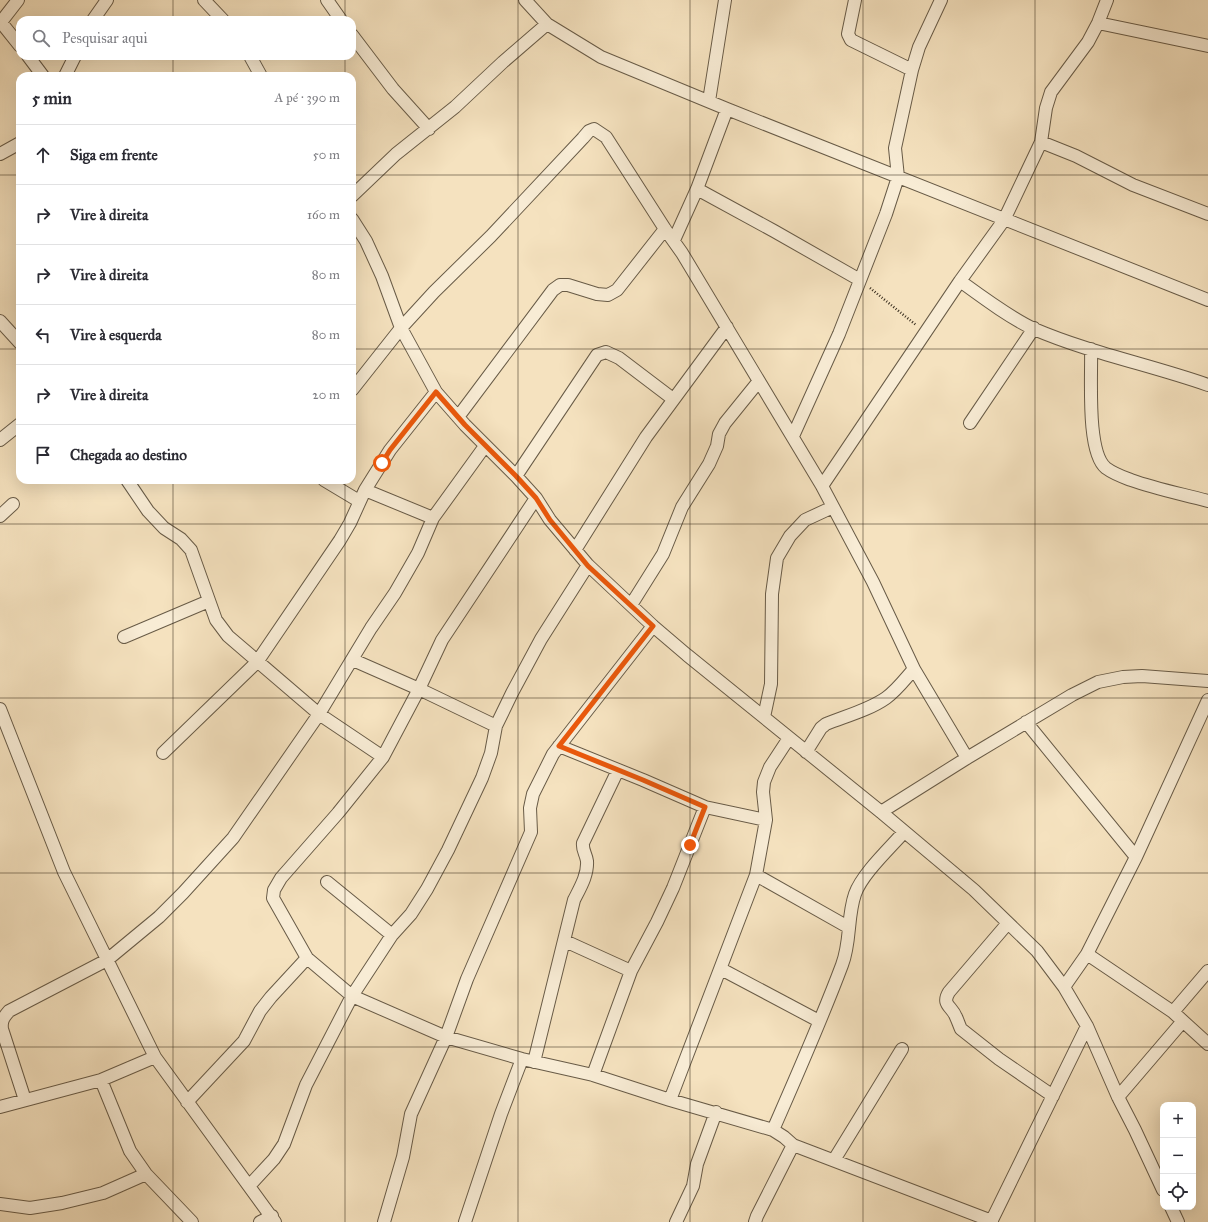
<!DOCTYPE html>
<html lang="pt">
<head>
<meta charset="utf-8">
<style>
	body { margin:0; font-family:"IM FELL Great Primer",serif; background:#f2f2f3; color:#2b2b33 }
	.controls { position:absolute; right:12px; bottom:12px; display:grid; overflow:hidden; border-radius:8px; box-shadow:0 4px 16px #0002 }
	.controls button { width:36px; height:36px; display:grid; place-items:center; padding:0; border:0; border-bottom:1px solid #e1e1e2; background:#fff; color:#2b2b33; font:20px sans-serif }
	.stop { position:absolute; width:12px; height:12px; margin:-9px; border:3px solid #ea580c; border-radius:50%; background:#fff }
	.stop.end { background:#ea580c; border-color:#fff; box-shadow:0 1px 4px #0008 }
	.list { margin:0; padding:0; list-style:none }
	h2 { display:flex; justify-content:space-between; align-items:center; height:52px; margin:0; padding:0 16px; font-size:17px }
	h2 small { font-size:13px; font-weight:400; color:#7c7c81 }
	.list li { display:grid; grid-template-columns:26px 1fr auto; gap:12px; align-items:center; box-sizing:border-box; height:60px; padding:0 16px; border-top:1px solid #e1e1e2 }
	.list b { display:block; font-size:15px; white-space:nowrap }
	.list em { font-size:13px; font-style:normal; color:#7c7c81 }
	.icon { flex:none; width:22px; height:22px; fill:none; stroke:currentColor; stroke-width:2; stroke-linecap:round; stroke-linejoin:round }
	.map { position:relative; flex:none; width:1208px; height:1222px; overflow:hidden }
	.search { position:absolute; background:#fff; box-shadow:0 4px 16px #0002; left:16px; top:16px; width:340px; height:44px; display:flex; align-items:center; gap:10px; box-sizing:border-box; padding:0 14px; border-radius:12px; color:#7c7c81; font-size:15px }
	.panel { position:absolute; background:#fff; box-shadow:0 4px 16px #0002; left:16px; top:72px; width:340px; height:412px; border-radius:12px }
	.map>svg:first-child { display:block }
	.lines { fill:none; stroke-linecap:round; stroke-linejoin:round }
	.minor-casing { stroke:#685b47; stroke-width:14 }
	.path { stroke:#392e1f; stroke-width:2.5; stroke-dasharray:1 2; stroke-linecap:butt }
	.minor { stroke:#f8ecd5; stroke-width:12 }
	.route { stroke:#ea580c; stroke-width:5 }
	.grid { fill:none; stroke:#392e1f; stroke-width:1; stroke-opacity:0.55 }
</style>
</head>
<body>
<div class="map">
<svg width="1208" height="1222" viewBox="0 0 1208 1222">
	<rect width="100%" height="100%" fill="#f5e2bf"/>
	<filter id="stains"><feTurbulence type="fractalNoise" baseFrequency=".005" numOctaves="4"/><feColorMatrix values="0 0 0 0 .2 0 0 0 0 .09 0 0 0 0 .02 0 0 0 .5 -.17"/></filter>
	<radialGradient id="worn" r=".72"><stop offset=".6" stop-color="#630" stop-opacity="0"/><stop offset="1" stop-color="#630" stop-opacity=".3"/></radialGradient>
	<g class="lines">
		<g class="minor-casing">
			<path id="minor" d="M204,0l19,20
				M327,0l14,20
				M525,0l22,24 54,33 126,52 481,191
				M855,0l-7,34 3,6 61,30
				M93,20l14,-20
				M0,21l20,25
				M1,22l17,-22
				M1098,23l110,23
				M352,35l41,54 36,40
				M28,56l15,20
				M250,56l11,20
				M65,76l10,-20
				M709,101l16,-101
				M1041,142l5,-34 5,-16 37,-50 10,-19 9,-23
				M0,154l20,-11
				M697,189l77,42 86,49
				M352,196l44,-42 59,-47 48,-45 44,-38
				M352,219l14,22 16,35 19,52 35,64 29,33 51,51 20,22 14,22 38,45 65,61 34,29 194,157 93,78 63,61 27,36 23,39 31,71 17,33 28,60
				M674,240l23,-51 30,-80
				M960,281c22,16 50,37 74,48 56,24 117,36 174,56
				M0,321l20,22
				M1091,349c1,26 -5,103 15,119 8,6 17,9 25,12 25,9 51,14 77,21
				M352,390l49,-62 33,-36 57,-56 92,-98 6,-7 5,-2 12,8 59,92 17,24 140,233 51,96 41,87 53,89
				M458,417l95,-127 7,-5h8l29,9 11,1 9,-5 48,-61
				M970,423l64,-95
				M793,436l46,-102 47,-120 12,-37 -3,-29 17,-78 7,-23 22,-47
				M0,440l20,-16
				M516,476l81,-121 9,-3 13,6 54,41
				M127,480l21,31 16,17 17,11 10,11 25,70 12,16 91,78 64,43
				M324,480l35,21
				M822,486l138,-205 44,-61 37,-78 35,14 57,29 75,29
				M365,490l68,28
				M536,498l-94,142 -23,49 -36,68 -45,56 -57,65 -7,12 -1,8 34,60 45,38 94,41 76,22 71,16 77,25 103,30 11,7 9,8 199,76
				M0,516l13,-12
				M575,550l71,-113 81,-110
				M631,605l32,-51 19,-47 27,-43 8,-18 2,-12 6,-11 34,-42
				M124,637l85,-36
				M353,660l66,29 77,37
				M0,709l64,163 91,185 120,165
				M764,717l7,-33 1,-90 5,-36 13,-22 15,-16 28,-13
				M1026,722l110,135
				M559,746l84,34 62,27 61,13
				M806,752l15,-24 5,-4c20,-8 43,-14 60,-26 11,-8 19,-19 28,-29
				M163,753l94,-91 83,-122 10,-17 15,-33 25,-40 46,-58
				M881,812l86,-54 105,-63 26,-13 25,-5 19,-1 66,5
				M756,875l92,52
				M327,882l65,53
				M1008,923l-59,69c-8,13 3,14 7,25 2,4 3,8 5,12l38,30 54,37
				M565,941l66,30
				M1087,954l86,58 35,32
				M721,969l98,52
				M1064,987l23,-33 49,-97 72,-157
				M1173,1012l35,-41
				M534,1062l40,-162c6,-12 14,-25 13,-39 -1,-7 -5,-11 -4,-18l35,-73
				M593,1075l38,-104 26,-49 16,-34 32,-81
				M101,1080l29,71 16,23 46,48
				M1118,1097l65,-76
				M25,1100l-23,-71c-1,-8 1,-11 7,-18l98,-51 52,-43 24,-24 50,-55 86,-124 52,-86 24,-35 23,-40 15,-35 52,-72
				M670,1100l86,-225 10,-55 -3,-28 1,-10 6,-15 19,-29
				M187,1102l57,-61 16,-30 11,-14 36,-39
				M0,1107l101,-27 54,-23
				M773,1130c24,-55 48,-109 69,-165 9,-23 5,-48 13,-71 7,-20 34,-45 49,-62
				M834,1160l68,-111
				M249,1186l25,-27 10,-15 22,-59 46,-89 40,-61 19,-21 16,-25 21,-39 34,-72 9,-25 5,-27 16,-33 29,-54 47,-74
				M0,1204l30,4 32,-5 41,-10 43,-19
				M1171,1207l7,15
				M260,1222l12,-6
				M384,1222l19,-65 8,-43 35,-77 21,-58 64,-147 -1,-24 3,-14 20,-40 100,-128
				M465,1222l36,-108 21,-55
				M676,1222l17,-36 4,-22 19,-52
				M755,1222l2,-6 36,-71
				M991,1222l96,-196"/>
		</g>
		<path class="path" d="M870,288l46,37"/>
		<use href="#minor" class="minor"/>
	</g>
	<g class="lines">
		<path class="route" d="M382,463l8,-13 46,-58 29,33 51,51 20,22 14,22 38,46 65,60 -94,120 84,34 62,27 -15,38"/>
	</g>
	<path class="grid" d="M173,0v20M345,0v20M518,0v1222M690,0v1222M863,0v1222M1035,0v1222M173,56v20M345,56v20M0,175h20M352,175h856M0,349h20M352,349h856M173,480v742M345,480v742M0,524h1208M0,698h1208M0,873h1208M0,1047h1208"/>
	<rect width="100%" height="100%" filter="url(#stains)"/>
	<rect width="100%" height="100%" fill="url(#worn)"/>
</svg>
<div class="controls">
<button>+</button>
<button>−</button>
<button><svg class="icon" aria-label="locate" viewBox="0 0 24 24"><circle cx="12" cy="12" r="6"/><path d="M12 2v4M12 18v4M2 12h4M18 12h4"/></svg></button>
</div>
<div class="stop" style="left:382px;top:463px"></div>
<div class="stop end" style="left:690px;top:845px"></div>
<div class="search"><svg class="icon" aria-label="search" viewBox="0 0 24 24"><circle cx="10" cy="10" r="6"/><path d="M15 15l6 6"/></svg>Pesquisar aqui</div>
<section class="panel">
<h2>5 min<small>A pé · 390 m</small></h2>
<ul class="list">
<li><svg class="icon" aria-label="ahead" viewBox="0 0 24 24"><path d="M12 20V5M6 11l6-6 6 6"/></svg><div><b>Siga em frente</b></div><em>50 m</em></li>
<li><svg class="icon" aria-label="right" viewBox="0 0 24 24"><path d="M7 20v-9h11M14 6l5 5-5 5"/></svg><div><b>Vire à direita</b></div><em>160 m</em></li>
<li><svg class="icon" aria-label="right" viewBox="0 0 24 24"><path d="M7 20v-9h11M14 6l5 5-5 5"/></svg><div><b>Vire à direita</b></div><em>80 m</em></li>
<li><svg class="icon" aria-label="left" viewBox="0 0 24 24"><path d="M17 20v-9H6M10 6l-5 5 5 5"/></svg><div><b>Vire à esquerda</b></div><em>80 m</em></li>
<li><svg class="icon" aria-label="right" viewBox="0 0 24 24"><path d="M7 20v-9h11M14 6l5 5-5 5"/></svg><div><b>Vire à direita</b></div><em>20 m</em></li>
<li><svg class="icon" aria-label="arrive" viewBox="0 0 24 24"><path d="M6 21V4h12l-3 4 3 4H6"/></svg><div><b>Chegada ao destino</b></div></li>
</ul>
</section>
</div>
</body>
</html>
